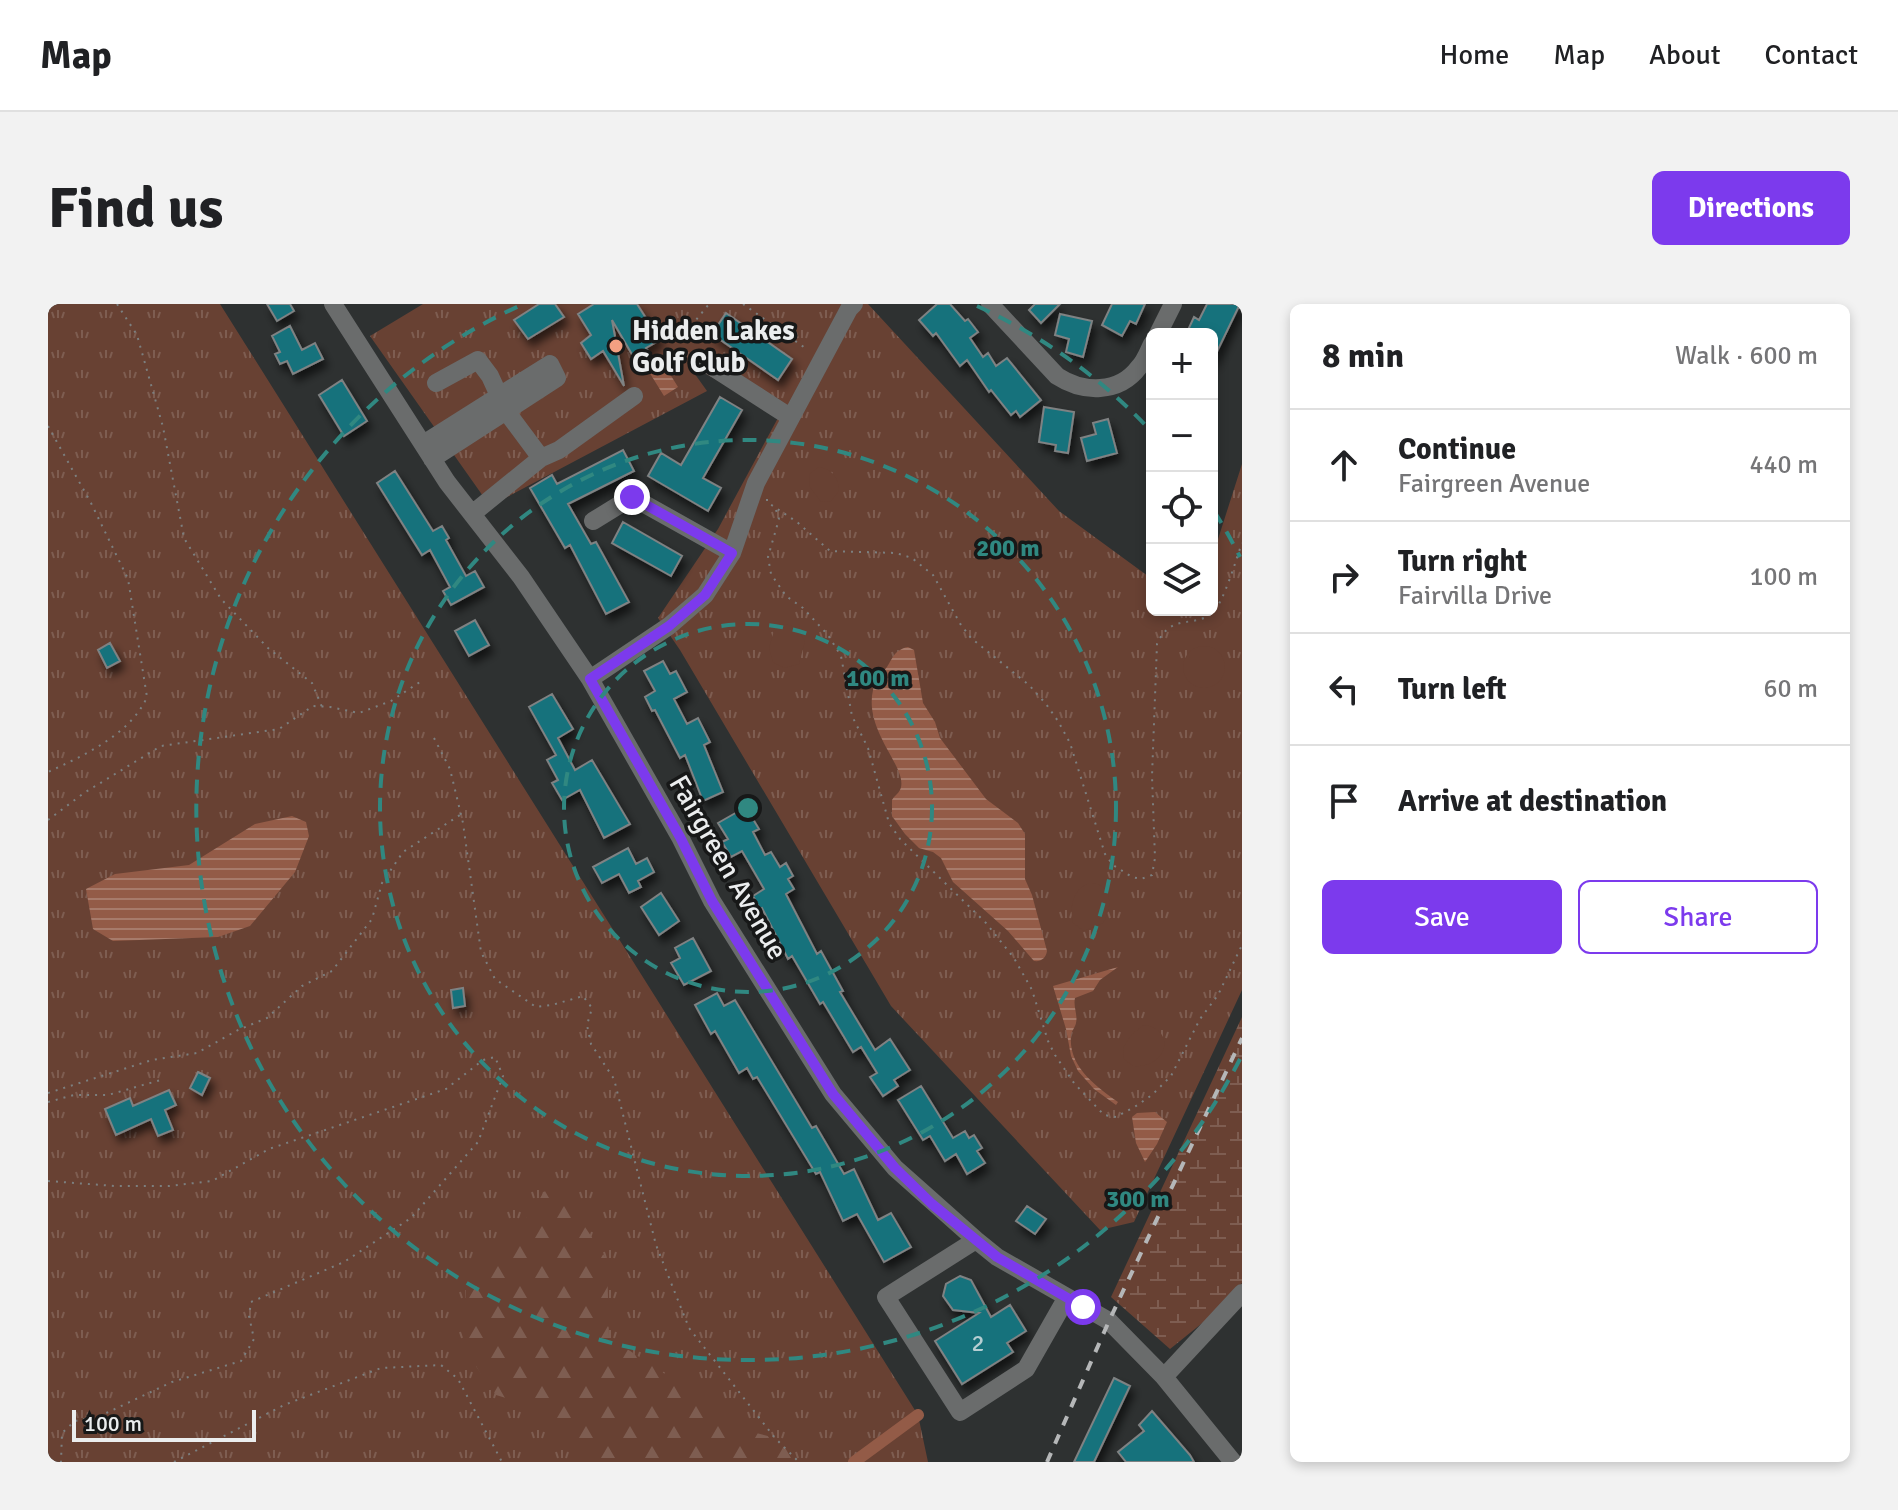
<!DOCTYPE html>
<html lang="en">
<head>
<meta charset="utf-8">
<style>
	body { margin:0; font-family:Signika,sans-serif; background:#f2f2f2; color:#202124 }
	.controls { position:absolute; right:24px; top:24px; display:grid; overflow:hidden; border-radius:12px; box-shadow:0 4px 12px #0003 }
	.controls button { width:72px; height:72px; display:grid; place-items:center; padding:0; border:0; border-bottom:2px solid #e0e0e0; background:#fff; color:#202124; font:40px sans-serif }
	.scale { position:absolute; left:24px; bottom:20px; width:184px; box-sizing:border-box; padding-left:8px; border:4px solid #ebedee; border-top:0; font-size:22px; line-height:28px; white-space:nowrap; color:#ebedee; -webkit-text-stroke:6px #171818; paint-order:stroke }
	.stop { position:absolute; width:24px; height:24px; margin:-18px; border:6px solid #7c3aed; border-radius:50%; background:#fff }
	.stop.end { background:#7c3aed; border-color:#fff; box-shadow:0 2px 8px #0008 }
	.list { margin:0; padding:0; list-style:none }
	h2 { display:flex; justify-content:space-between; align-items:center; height:104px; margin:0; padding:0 32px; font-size:34px }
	h2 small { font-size:26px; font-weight:400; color:#757577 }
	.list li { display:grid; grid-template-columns:52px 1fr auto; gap:24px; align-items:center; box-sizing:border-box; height:112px; padding:0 32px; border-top:2px solid #e0e0e0 }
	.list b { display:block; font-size:30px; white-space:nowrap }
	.list p { margin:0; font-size:26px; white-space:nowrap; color:#757577 }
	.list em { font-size:26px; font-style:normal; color:#757577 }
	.actions { display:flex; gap:16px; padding:24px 32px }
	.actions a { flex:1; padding:18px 0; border:2px solid #7c3aed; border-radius:12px; text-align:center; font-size:28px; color:#7c3aed }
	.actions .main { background:#7c3aed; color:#fff }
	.icon { flex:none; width:44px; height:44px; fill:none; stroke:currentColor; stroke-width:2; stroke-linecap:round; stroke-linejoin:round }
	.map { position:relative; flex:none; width:1194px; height:1158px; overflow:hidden; border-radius:12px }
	header { display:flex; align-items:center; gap:48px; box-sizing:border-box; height:112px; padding:0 40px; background:#fff; border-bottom:2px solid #e0e0e0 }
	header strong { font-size:38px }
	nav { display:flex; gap:44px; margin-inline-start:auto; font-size:28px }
	.intro { display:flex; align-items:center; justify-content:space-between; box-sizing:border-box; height:192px; padding:0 48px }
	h1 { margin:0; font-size:56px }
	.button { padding:20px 36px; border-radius:12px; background:#7c3aed; color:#fff; font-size:28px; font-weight:700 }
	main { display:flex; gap:48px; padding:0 48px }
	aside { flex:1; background:#fff; border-radius:12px; box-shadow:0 4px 12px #0003 }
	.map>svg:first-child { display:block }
	.grass { fill:url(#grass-tufts) }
	.forest { fill:url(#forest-firs) }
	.wetland { fill:url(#wetland-marsh) }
	.garden { fill:#684133 }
	.water { fill:url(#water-rules) }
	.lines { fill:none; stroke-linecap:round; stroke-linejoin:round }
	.canal { stroke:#935b47; stroke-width:12 }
	.building { fill:#17727c; stroke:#7f8283; stroke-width:2; filter:url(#shadow) }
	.path { stroke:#7c7f7f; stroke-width:2; stroke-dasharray:2 6; stroke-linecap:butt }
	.minor { stroke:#6a6c6c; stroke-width:18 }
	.rail { stroke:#b5b7b8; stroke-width:4; stroke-dasharray:10 10; stroke-linecap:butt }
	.route { stroke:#7c3aed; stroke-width:10 }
	.ring { fill:none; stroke:#308881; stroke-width:4; stroke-dasharray:14 10 }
	.poi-dot { fill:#f3a082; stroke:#171818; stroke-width:3 }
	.labels { text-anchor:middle; stroke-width:7; stroke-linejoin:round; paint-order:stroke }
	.number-label { font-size:24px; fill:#b6ced2 }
	.poi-label { font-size:28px; font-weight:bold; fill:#ebedee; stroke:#171818; text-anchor:start }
	.street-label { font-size:28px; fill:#ebedee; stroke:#171818 }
	.centre { fill:#308881; stroke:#171818; stroke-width:4 }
	.ring-label { font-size:24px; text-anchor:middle; font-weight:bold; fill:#308881; stroke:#171818; stroke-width:7; stroke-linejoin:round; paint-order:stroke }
</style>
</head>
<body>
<header>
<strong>Map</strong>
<nav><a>Home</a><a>Map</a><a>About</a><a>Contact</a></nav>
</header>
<div class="intro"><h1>Find us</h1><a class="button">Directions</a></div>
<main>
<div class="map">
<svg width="1194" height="1158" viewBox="0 0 1194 1158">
	<defs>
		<pattern id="grass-tufts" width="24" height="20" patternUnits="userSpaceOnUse" patternTransform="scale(2)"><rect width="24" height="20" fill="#684133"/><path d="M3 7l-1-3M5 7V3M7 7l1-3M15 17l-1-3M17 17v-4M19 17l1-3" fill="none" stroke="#7e5d51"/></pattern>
		<pattern id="forest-firs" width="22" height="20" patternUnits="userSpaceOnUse" patternTransform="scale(2)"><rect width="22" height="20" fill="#684133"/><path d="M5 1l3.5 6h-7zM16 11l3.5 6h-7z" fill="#7e5d51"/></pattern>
		<pattern id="wetland-marsh" width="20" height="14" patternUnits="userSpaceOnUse" patternTransform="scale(2)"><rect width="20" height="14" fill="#684133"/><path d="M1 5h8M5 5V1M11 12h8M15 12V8" fill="none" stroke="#7e5d51"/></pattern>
		<pattern id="water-rules" width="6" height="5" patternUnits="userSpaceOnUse" patternTransform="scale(2)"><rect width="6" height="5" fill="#935b47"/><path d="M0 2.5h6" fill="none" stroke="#a77b6b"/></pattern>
		<filter id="shadow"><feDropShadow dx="4" dy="7" stdDeviation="4" flood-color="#0009"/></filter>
	</defs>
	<rect width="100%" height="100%" fill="#2e3131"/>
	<path class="grass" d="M0,0h172l698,1111 10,47h-880z
		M375,0h445l191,207 93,68v31h60v-52l30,-94v526l-108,232 -34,8 -209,-224 -211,-356 -22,-32 60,-89 61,-113 -92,-53 20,28 -217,115 -120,-170z"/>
	<path class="forest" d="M505,875l54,81 2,77 71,47 57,44 38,10 24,24h-220l-30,-51 -53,-16 -32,-46 2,-71 37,-25z"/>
	<path class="wetland" d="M1194,713v266l-31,33 -41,33 -59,-52z"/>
	<path class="garden" d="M771,163c13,2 20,11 20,24l-8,10 -10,1 -11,-15 -1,-13z
		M736,320l12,3 9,14 -6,23 -15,4 -11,-6 -4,-14 5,-17z
		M1135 363a21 21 0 1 1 42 0a21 21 0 1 1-42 0Z
		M1041,579c24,0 24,23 14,40l-19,8 -11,-8c-4,-16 0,-34 16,-40z
		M1096,721c34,5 22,44 -11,41l-9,-7 -1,-11 9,-14z"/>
	<path class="water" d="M612,54l18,29 -14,9 -18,-29z
		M860,343l6,3 9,53 12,19 5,16 46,61 32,24 7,11v45l7,16 15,56c-1,7 -6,11 -13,10l-26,-30 -55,-49 -12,-24 -8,-6 -14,-4 -14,-14 -13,-18v-16c2,-4 6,-6 8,-10 11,-23 -47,-66 -22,-113 2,-4 6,-6 9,-10 6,-9 7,-17 21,-20z
		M244,512l14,6 3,14 -14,36 -45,54 -32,11 -105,4 -20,-12 -7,-40 29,-15 74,-9 66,-41z
		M1070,663l-18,13 -7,11 -18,7c-2,9 3,17 1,25 0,2 -5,10 -5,12 -3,32 25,51 47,67l-2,3 -22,-16 -16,-18 -7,-15 -5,-27 -13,-43z
		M1107,808l12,10 -10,22 -12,18 -9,-19 -4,-26 5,-4z"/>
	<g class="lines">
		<path class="canal" d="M806,1158l64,-47"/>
	</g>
	<path class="building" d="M219,0h23l4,7 -17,10z
		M491,0h16l9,13 -36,22 -14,-19z
		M546,0h43l23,36 -14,8 4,6 -13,9 -25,-43 12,66 -21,-35 -12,8 -10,-16 10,-8 -13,-21z
		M889,0h13l15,17 3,-2 10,13 -8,6 13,19 5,-4 8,13 11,-8 34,42 -21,17 -4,-6 -5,4 -20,-25 -2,2 -22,-32 -7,6 -24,-33 -3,3 -14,-16z
		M987,0h25l-19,19 -12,-13z
		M1064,0h33l-9,20 -6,-3 -8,15 -20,-11z
		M1159,0h33l-28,58v-28h-16l-8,-4 6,-13 5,3z
		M678,9l66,46 -14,21 -66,-46z
		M1012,10l32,7 -9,36 -17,-5 3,-13 -14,-4z
		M242,22l12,24 13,-7 8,16 -30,15 -6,-13 -7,3 -5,-10 5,-2 -8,-16z
		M294,76l25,41 -23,15 -25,-41z
		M672,93l22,13 -39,68 18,10 -13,23 -60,-35 13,-23 20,12z
		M996,103l30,5 -6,41 -13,-2 1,-6 -17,-3z
		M1060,115l9,34 -30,8 -6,-23 15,-4 -3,-11z
		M575,146l11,21 -66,33 23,40 5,-2 33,60 -23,12 -36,-69 -5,3 -35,-60 22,-13 5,9z
		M347,167l38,60 9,-5 7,12 -3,2 20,36 9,-5 9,16 -33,18 -8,-14 7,-4 -20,-37 -8,5 -45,-72z
		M575,218l59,34 -11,20 -59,-33z
		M427,316l14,25 -20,11 -14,-25z
		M62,339l10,18 -13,7 -9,-18z
		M615,357l7,13 6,-3 11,21 -13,7 13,25 11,-6 12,24 -6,3 19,47 -20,9 -18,-46 -5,3 -25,-48 -3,1 -7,-14 10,-6 -11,-20z
		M504,390l21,35 -15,9 17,32 17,-10 38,64 -26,14 -24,-48 -18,10 -10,-17 6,-3 -11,-20 9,-5 -27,-48z
		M691,507l4,7 7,-4 9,15 -6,3 12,23 6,-3 9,15 6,-4 7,13 -5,3 6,10 -8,5 31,60 4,-3 22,40 -3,1 35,58 15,-11 20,31 -16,10 4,6 -15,10 -13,-19 7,-4 -16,-26 -8,5 -30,-50 -3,2 -28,-48 -4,3 -26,-51 -2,1 -7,-13 11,-7 -22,-38 -11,6 -9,-15 6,-3 -10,-16z
		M580,544l8,16 11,-6 7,14 -16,9 3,6 -12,6 -10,-19 -17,9 -9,-16z
		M613,589l18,28 -20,14 -18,-28z
		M645,634l18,33 -27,14 -13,-22 9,-5 -5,-10z
		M415,684l2,18 -12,2 -2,-18z
		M669,689l7,13 11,-6 77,128 4,-2 28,48 10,-5 24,51 13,-7 20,34 -27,15 -27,-48 -14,7 -23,-49 -4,2 -59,-97 -4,2 -6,-11 -8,5 -24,-42 -4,3 -16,-29z
		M150,768l12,6 -8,17 -12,-7z
		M873,782l32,52 12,-7 4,7 5,-3 8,13 -5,3 8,12 -18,11 -11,-20 -11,7 -15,-25 -7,4 -25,-40z
		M121,786l7,15 -11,5 8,20 -15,6 -7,-17 -35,16 -11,-26 25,-11 3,8z
		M979,902l19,13 -11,15 -19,-13z
		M912,972l11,4 20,37 19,-12 16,26 -19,12 6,9 -51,32 -27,-43 44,-28 -26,-3 -10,-14 3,-12z
		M1066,1074l16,8 -36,76h-20z
		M1104,1107l38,44 4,7h-68l-8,-10 26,-21 -5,-6z"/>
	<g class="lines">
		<path class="path" d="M69,0l20,31 26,92 21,111 37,61 47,49 44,35 10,24
			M695,0l65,46
			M609,18l24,1 15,-3 13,-16
			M0,122l43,77 37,76 19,118c-16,37 -64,59 -99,75
			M719,195v3l30,20 33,29 66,2 16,5 21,17 28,50 10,13 58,47 17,19 12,17 12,22 35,111 8,11 19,12 9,2 11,-4 3,-17 -3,-82 5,-132c14,-31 35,-16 54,-30 12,-8 25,-55 31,-71
			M728,206l3,9 -11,38 3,17 15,22 17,12 25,27 13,21 11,60 16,32 21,75 11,16 86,84 28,35 18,32 16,51 7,14 19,28 30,32 12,2 20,-11 16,-11 19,-19 29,-57 18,-24 24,-50
			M386,434l16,31 13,54 18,129 14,27 41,28 16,-2 31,-9 9,12 -5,17 4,19 23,35 42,166 33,83 86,110 24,24
			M0,516l36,-27 77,-47 118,-17 34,-23 17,1 29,6 32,-12 32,-21
			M0,789l104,-33 45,-7 41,-23 29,-12 35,-32 30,-15 40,-52 10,-36 21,-31 57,-37
			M0,798l26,-7h34l56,-16
			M0,877l67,5h54l43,-5 57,-32 177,-60 37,-29 12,-3 8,19 -25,66 -67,76 -67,44 -93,40 -2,14 5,23 -13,22 -69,21 -72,34 -25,5 -13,12 -1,29
			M126,1158l110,-57 97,-37 60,-3 17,14 44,83"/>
		<path class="minor" d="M285,0l114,178 74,95 69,102 90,158 32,64 121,193 62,74 81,72 21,17 112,64 55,56 69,85
			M942,0l67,72c26,17 62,18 82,-9 6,-6 9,-15 13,-23
			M1110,30l15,-30
			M655,57l87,56
			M388,79l42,-23 12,16 16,35 35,47 18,-8 75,-54
			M375,140l127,-80 7,14 -125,81
			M424,210l69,-56
			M545,217l39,-24 100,56
			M542,375l79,-53 36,-31 27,-42 24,-70 93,-174 5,-5
			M928,936l-90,57 74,115 66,-43 41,-72
			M1116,1073l78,-84"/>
		<path class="rail" d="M999,1158l62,-141 133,-283"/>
	</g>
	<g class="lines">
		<path class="route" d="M584,193l100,56 -27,42 -36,31 -79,53 90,158 32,64 121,193 62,74 37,36 65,53 86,50"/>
	</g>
	<g class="ring">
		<circle cx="700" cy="504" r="184"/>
		<circle cx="700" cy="504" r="368"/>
		<path d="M1192 755A552 552 0 1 1 471 2M929 2A552 552 0 0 1 1104 128M1166 207A552 552 0 0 1 1192 253"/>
	</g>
	<circle class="poi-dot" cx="568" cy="42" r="8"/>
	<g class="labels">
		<g class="number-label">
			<text x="930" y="1047">2</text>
		</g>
		<g class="poi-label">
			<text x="584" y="36">Hidden Lakes<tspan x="584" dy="32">Golf Club</tspan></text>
		</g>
		<g class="street-label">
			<text transform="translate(681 563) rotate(60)" y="10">Fairgreen Avenue</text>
		</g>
	</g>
	<circle cx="700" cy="504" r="12" class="centre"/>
	<g class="ring-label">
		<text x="960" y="252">200 m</text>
		<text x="830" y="382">100 m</text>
		<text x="1090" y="903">300 m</text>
	</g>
</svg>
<div class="controls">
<button>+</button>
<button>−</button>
<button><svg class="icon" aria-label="locate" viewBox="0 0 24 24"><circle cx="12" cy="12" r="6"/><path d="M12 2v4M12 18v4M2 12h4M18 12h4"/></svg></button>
<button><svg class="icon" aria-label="layers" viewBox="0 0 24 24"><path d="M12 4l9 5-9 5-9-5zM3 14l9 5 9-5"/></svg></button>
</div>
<div class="scale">100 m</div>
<div class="stop" style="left:1035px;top:1003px"></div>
<div class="stop end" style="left:584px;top:193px"></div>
</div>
<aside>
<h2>8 min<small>Walk · 600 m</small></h2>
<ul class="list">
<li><svg class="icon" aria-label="ahead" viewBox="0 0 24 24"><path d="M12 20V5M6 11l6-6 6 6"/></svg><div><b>Continue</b><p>Fairgreen Avenue</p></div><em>440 m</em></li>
<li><svg class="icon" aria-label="right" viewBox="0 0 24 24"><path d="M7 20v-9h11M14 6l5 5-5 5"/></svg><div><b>Turn right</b><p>Fairvilla Drive</p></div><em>100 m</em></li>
<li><svg class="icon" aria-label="left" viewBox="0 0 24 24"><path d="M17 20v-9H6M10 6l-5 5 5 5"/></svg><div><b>Turn left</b></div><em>60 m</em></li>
<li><svg class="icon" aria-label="arrive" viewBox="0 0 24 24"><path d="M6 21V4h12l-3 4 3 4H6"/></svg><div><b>Arrive at destination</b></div></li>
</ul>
<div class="actions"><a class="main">Save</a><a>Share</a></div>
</aside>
</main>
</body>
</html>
